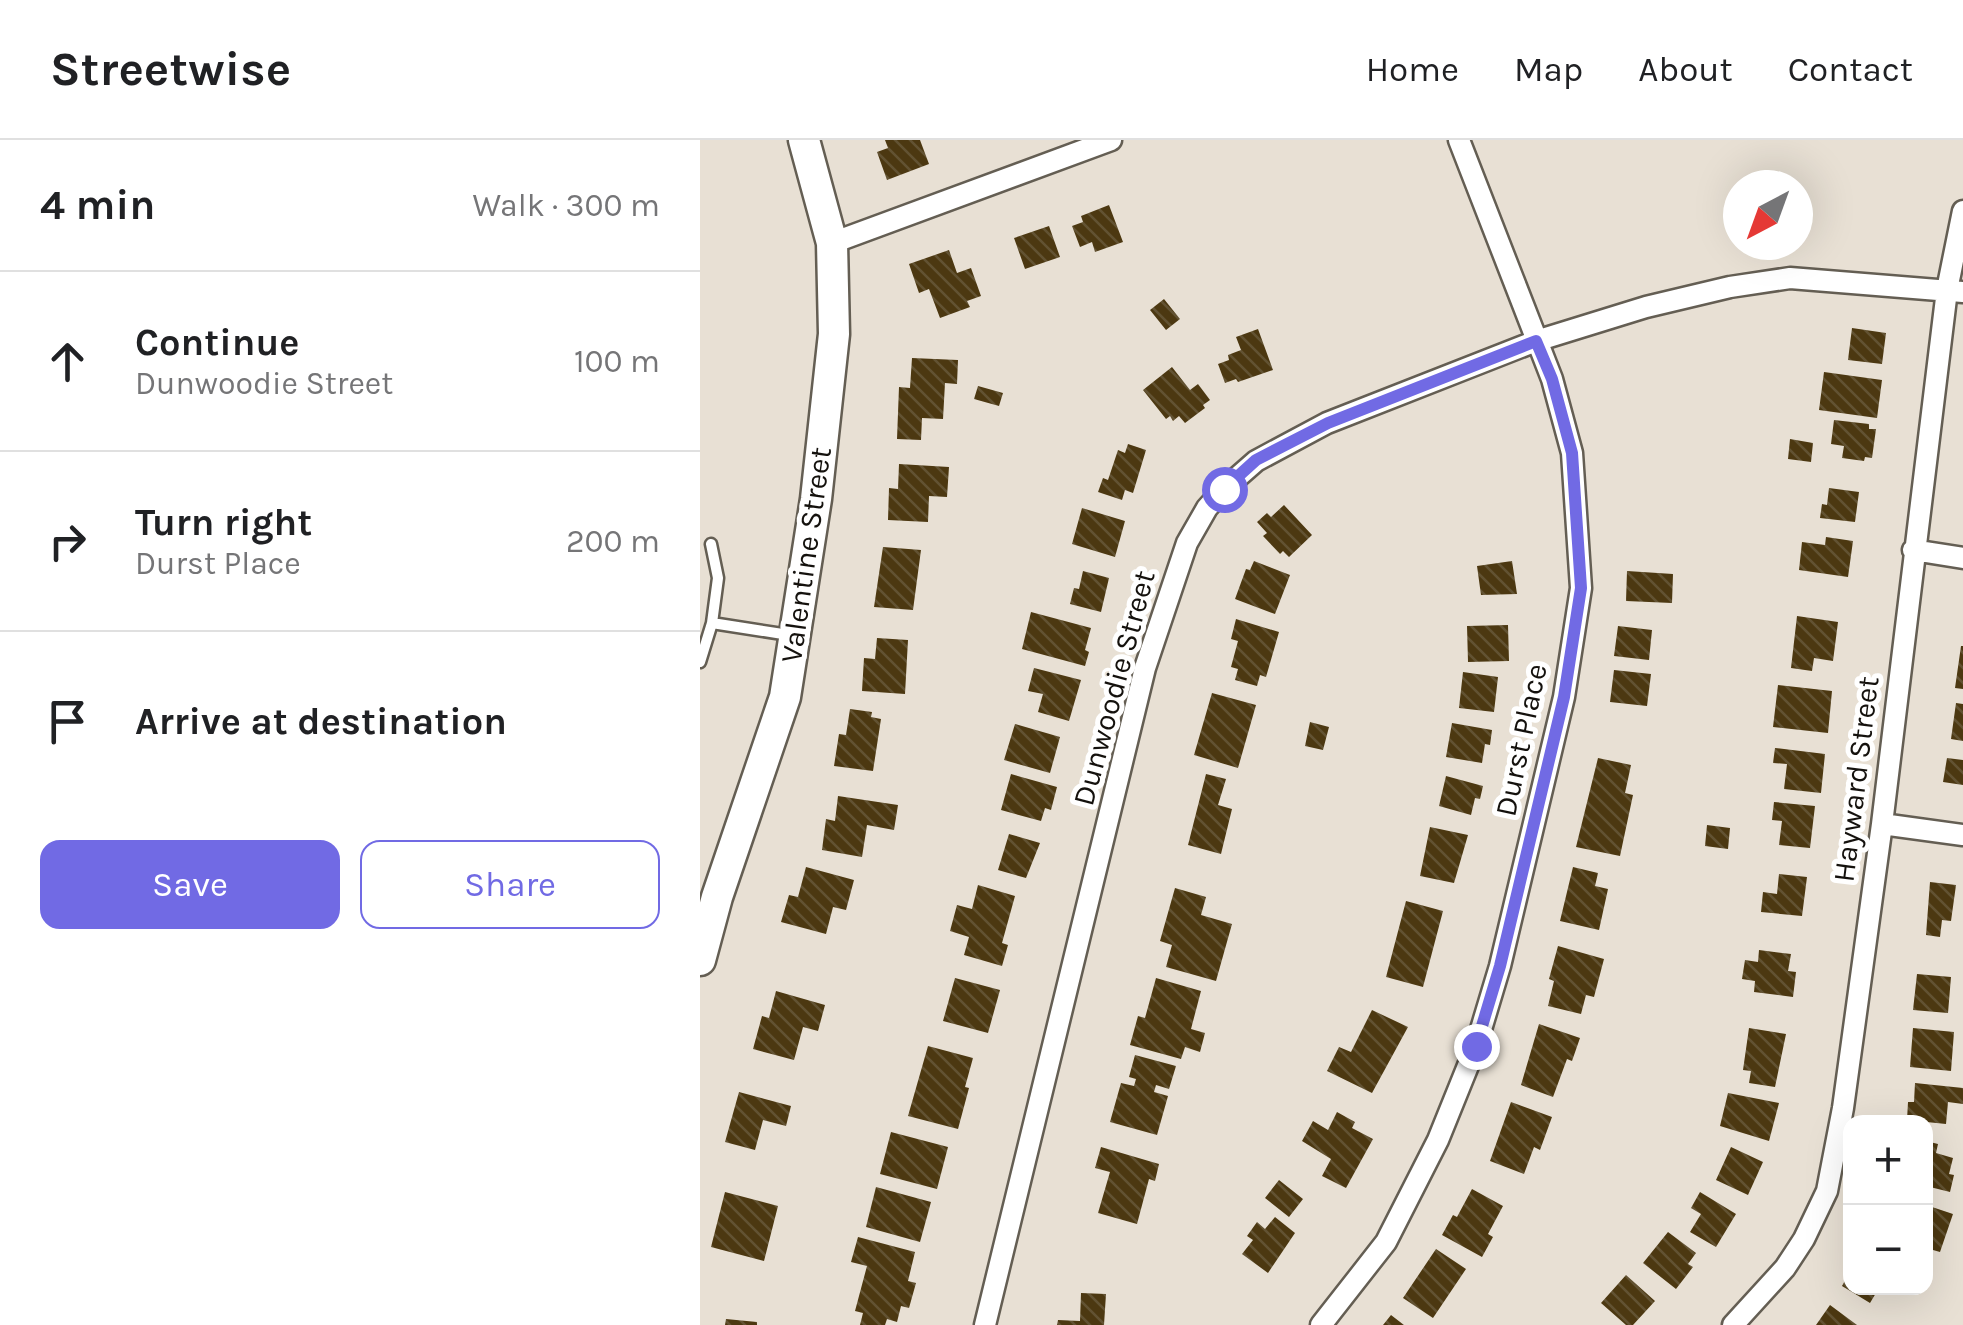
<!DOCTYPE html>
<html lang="en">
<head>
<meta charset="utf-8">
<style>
	body { margin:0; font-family:Karla,sans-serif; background:#f2f2f2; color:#202124 }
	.controls { position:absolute; right:30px; bottom:30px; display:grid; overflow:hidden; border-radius:20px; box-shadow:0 10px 40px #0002 }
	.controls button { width:90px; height:90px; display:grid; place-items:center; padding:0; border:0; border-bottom:2px solid #e0e0e0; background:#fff; color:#202124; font:50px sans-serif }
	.compass { position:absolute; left:1023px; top:30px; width:90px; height:90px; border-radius:50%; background:#fff; box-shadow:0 10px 40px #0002; rotate:221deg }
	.stop { position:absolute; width:30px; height:30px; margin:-22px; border:8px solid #716ae4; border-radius:50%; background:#fff }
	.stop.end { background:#716ae4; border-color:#fff; box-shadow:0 2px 10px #0008 }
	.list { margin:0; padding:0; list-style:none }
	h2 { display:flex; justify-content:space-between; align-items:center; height:130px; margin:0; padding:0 40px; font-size:42px }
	h2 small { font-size:32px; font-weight:400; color:#757577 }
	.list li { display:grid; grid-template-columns:65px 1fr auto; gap:30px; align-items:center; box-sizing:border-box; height:180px; padding:0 40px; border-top:2px solid #e0e0e0 }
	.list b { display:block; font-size:38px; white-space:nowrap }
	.list p { margin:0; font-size:32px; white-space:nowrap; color:#757577 }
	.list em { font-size:32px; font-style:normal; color:#757577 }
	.actions { display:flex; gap:20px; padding:30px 40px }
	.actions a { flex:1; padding:22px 0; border:2px solid #716ae4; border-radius:20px; text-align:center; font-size:35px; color:#716ae4 }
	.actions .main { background:#716ae4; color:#fff }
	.icon { flex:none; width:55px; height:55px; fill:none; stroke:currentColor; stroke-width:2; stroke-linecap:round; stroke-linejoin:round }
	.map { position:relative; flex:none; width:1263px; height:1185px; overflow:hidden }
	header { display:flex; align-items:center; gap:60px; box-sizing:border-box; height:140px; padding:0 50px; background:#fff; border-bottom:2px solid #e0e0e0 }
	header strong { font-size:48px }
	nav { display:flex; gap:55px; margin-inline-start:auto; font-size:35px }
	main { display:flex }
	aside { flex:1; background:#fff }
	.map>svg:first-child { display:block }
	.building { fill:url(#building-back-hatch) }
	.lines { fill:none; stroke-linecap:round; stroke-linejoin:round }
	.lane-casing { stroke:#645e53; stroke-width:15 }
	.street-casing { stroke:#645e53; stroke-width:25 }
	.secondary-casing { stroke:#645e53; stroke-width:35 }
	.lane { stroke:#fff; stroke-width:10 }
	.street { stroke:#fff; stroke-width:20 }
	.secondary { stroke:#fff; stroke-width:30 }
	.route { stroke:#716ae4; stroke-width:12 }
	.labels { text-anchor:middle; stroke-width:10; stroke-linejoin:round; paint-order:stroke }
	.street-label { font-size:30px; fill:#14110d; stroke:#fff }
</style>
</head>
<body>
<header>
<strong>Streetwise</strong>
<nav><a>Home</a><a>Map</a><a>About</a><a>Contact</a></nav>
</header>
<main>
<aside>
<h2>4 min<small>Walk · 300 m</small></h2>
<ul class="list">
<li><svg class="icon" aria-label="ahead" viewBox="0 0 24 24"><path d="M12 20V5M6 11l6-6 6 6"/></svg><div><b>Continue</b><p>Dunwoodie Street</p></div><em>100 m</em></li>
<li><svg class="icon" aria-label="right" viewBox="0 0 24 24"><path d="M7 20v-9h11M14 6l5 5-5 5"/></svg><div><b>Turn right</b><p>Durst Place</p></div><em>200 m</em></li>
<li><svg class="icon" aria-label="arrive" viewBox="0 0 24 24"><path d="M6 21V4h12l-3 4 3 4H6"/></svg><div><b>Arrive at destination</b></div></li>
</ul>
<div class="actions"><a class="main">Save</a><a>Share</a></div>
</aside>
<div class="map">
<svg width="1263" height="1185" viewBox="0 0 1263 1185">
	<defs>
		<pattern id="building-back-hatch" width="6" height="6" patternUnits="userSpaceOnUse" patternTransform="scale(2.5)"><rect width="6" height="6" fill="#4c3811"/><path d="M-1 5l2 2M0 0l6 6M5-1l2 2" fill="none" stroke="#625232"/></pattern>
	</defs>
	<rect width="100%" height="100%" fill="#e8e0d4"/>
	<path class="building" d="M185,0h35l9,24 -42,16 -10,-28 11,-4z
		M409,65l14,37 -28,10 -3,-10 -12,5 -8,-21 11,-4 -2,-6z
		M349,86l11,31 -35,12 -11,-31z
		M249,110l8,23 14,-5 10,28 -14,5 3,6 -30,11 -11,-29 -10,4 -10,-29z
		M464,159l16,20 -14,11 -16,-20z
		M1152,188l34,5 -4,31 -34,-4z
		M558,189l15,41 -35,12 -2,-3 -11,4 -7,-19 11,-4 -1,-5 13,-5 -5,-13z
		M212,218l46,2 -1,24 -12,-1 -2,36 -21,-1 -1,22 -24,-1 2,-52 11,1z
		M472,227l18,23 8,-6 12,16 -7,5 2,3 -20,15 -6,-7 -6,5 -3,-5 -4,3 -23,-29z
		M1124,232l58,8 -5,38 -58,-8z
		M278,246l25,7 -4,13 -25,-7z
		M1134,280l35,4v5h7l-4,29 -7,-1 -1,4 -22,-3 2,-12 -13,-2z
		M1090,299l23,4 -2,19 -23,-3z
		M428,304l18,6 -13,43 -8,-3 -3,10 -24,-8 5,-14 5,2 10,-30 7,3z
		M199,324l50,3 -2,30 -18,-1 -1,26 -40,-2 1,-32 9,1z
		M1129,348l30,4 -4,30 -35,-4 2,-14 5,1z
		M584,365l28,30 -23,22 -6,-6 -3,3 -17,-18 4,-3 -10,-11 10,-9 4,4z
		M382,368l43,13 -10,36 -43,-13z
		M1126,397l27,4 -5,36 -49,-7 3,-28 23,3z
		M183,407l38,3 -8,60 -39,-3z
		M554,421l36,14 -15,39 -40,-15 11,-30 4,1z
		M812,421l5,33 -36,1 -4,-29z
		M383,431l26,7 -8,34 -31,-8 4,-16 5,1z
		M927,431l46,3 -1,29 -46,-2z
		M331,472l60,16 -6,22 4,2 -4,14 -63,-17z
		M1097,476l41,6 -5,39 -19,-3 -2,13 -21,-3z
		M536,479l43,13 -13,45 -6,-2 -3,11 -22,-6 3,-11 -7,-2 7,-26 -7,-2z
		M808,485l1,36 -41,1 -1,-36z
		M918,486l34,4 -3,30 -35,-4z
		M177,498l31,2 -3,54 -43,-3 2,-33 11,1z
		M1261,506h2v43l-8,-1z
		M334,528l47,12 -12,41 -31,-9 5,-18 -15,-3z
		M914,530l37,4 -4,32 -37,-4z
		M763,532l35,5 -4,35 -35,-4z
		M1078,545l54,6 -4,42 -55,-6z
		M512,553l44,12 -18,63 -44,-13z
		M1256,563l7,1v37l-12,-2z
		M150,569l22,3 -1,5 10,2 -8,52 -39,-5 5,-32 7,1z
		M610,582l19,5 -6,23 -18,-4z
		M752,583l40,7 -2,15 -5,-1 -3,19 -36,-6z
		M315,584l45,13 -10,36 -46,-13z
		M1075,608l50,6 -4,39 -37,-4 3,-25 -14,-1z
		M898,618l33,7 -6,28 8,2 -13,61 -44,-9z
		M1247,618l16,2v25l-20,-3z
		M311,634l46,13 -6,23 -6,-2 -4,13 -40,-11z
		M506,634l20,5 -8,26 14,4 -11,45 -33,-9z
		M746,636l37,10 -3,13 -5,-1 -4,17 -32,-9z
		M138,656l60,9 -4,25 -27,-5 -5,32 -40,-7 4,-31 9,2z
		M1074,662l41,4 -5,42 -31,-3 3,-24 -10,-1z
		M1007,685l23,3 -2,21 -23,-3z
		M730,687l38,8 -14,48 -34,-7z
		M309,694l31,9 -14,35 -28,-8z
		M106,727l48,13 -8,30 -13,-3 -7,27 -45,-12 8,-27 9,2z
		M873,727l25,6 -3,13 13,3 -9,41 -39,-9z
		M1079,734l28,3 -5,39 -41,-4 2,-20 14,2z
		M1230,742l26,3 -5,36 -9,-1 -2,17 -14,-2z
		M278,745l37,11 -13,47 6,2 -6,21 -38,-11 5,-18 -19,-6 7,-26 15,4z
		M475,748l31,9 -5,18 31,9 -16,57 -50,-14 6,-22 -12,-4z
		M706,761l37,10 -20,76 -37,-10z
		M858,806l46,13 -10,38 -8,-2 -5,19 -33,-8 6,-25 -5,-2z
		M1059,810l32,4 -3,17 8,1 -3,25 -39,-5 1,-11 -13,-2 3,-19 13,2z
		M1217,834l34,3 -3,36 -35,-3z
		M255,838l45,12 -12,43 -45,-12z
		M456,838l45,13 -10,38 14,4 -5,19 -15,-5 -4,12 -51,-14 8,-29 7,2z
		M76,851l49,14 -7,26 -15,-4 -9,33 -41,-11 9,-33 7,2z
		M672,870l36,17 -36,66 -45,-22 12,-24 12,5z
		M839,884l41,14 -8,23 -5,-2 -14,38 -32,-12z
		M1049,888l37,6 -11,53 -26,-4 2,-12 -8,-1z
		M1213,888l41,4 -3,39 -41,-4z
		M228,906l45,12 -8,29 4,1 -11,41 -50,-13z
		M435,915l41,11 -7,23 -13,-4 -2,7 14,4 -11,39 -47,-13 11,-39 13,3 2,-7 -7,-2z
		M1215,943l48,5v16l-15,-2 -2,22 -39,-4 1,-18h6z
		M39,952l52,14 -5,20 -23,-6 -8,30 -30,-8z
		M1028,953l51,10 -10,38 -49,-15z
		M811,962l41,15 -12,33 -6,-3 -10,27 -34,-13z
		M637,972l18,10 -3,6 21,11 -27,49 -24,-12 9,-17 -29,-18 11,-20 15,9z
		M191,992l57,15 -11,42 -57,-15z
		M1226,1001l12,3 -2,9 17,5 -4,16 5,1 -4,17 -24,-6z
		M401,1007l58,17 -4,17 -6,-2 -12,45 -39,-11 12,-41 -15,-4z
		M1031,1007l32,15 -15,33 -32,-15z
		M579,1040l24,19 -14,18 -24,-19z
		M176,1047l55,15 -11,40 -54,-15z
		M772,1049l31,17 -15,28 5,3 -11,20 -40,-22 11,-20 4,2z
		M25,1052l53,14 -14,55 -53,-14z
		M1000,1052l36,22 -20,33 -26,-15 11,-18 -10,-6z
		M1226,1065l27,9 -13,38 -14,-4z
		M575,1077l20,16 -27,40 -26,-19 11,-14 -6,-4 10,-14 8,7z
		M968,1092l28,21 -8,11 5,3 -17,22 -33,-26z
		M158,1097l57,15 -7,29 8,2 -7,25 -8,-2 -4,16 -10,-3 -2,6h-25l3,-12 -8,-2 12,-45 -16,-4z
		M736,1109l30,20 -33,49 -30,-20z
		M1150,1131v17h29l-9,15 -28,-17z
		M926,1135l29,26 -22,24h-7l-25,-22z
		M381,1153l25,1 -2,31h-47l1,-5 22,1z
		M1130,1165l27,20h-41z
		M691,1175l13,10h-21z
		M26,1179l31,3v3h-32z"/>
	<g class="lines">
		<g class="lane-casing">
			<path id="lane" d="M11,404l7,34 -6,45
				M0,522l12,-39 77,12"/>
		</g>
		<g class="street-casing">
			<path id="street" d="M132,103l279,-103
				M1213,410l50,8
				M1182,684l81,11
				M285,1185l160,-657 42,-125 20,-35 17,-19 32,-28 71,-38 209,-82 110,-34 84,-20 60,-9 173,14
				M621,1185l65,-83 52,-102 38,-94 24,-80 64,-269 17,-109 -9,-135 -20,-74 -93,-239
				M1033,1185l52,-57 19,-29 23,-48 16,-83 39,-284 65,-534 16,-79"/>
		</g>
		<g class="secondary-casing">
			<path id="secondary" d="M0,820l17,-63 68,-200 31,-198 18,-165 -2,-91 -28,-103"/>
		</g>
		<use href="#lane" class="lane"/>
		<use href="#street" class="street"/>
		<use href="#secondary" class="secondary"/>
	</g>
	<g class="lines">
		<path class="route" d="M524,349l32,-29 72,-37 208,-82 16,38 20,74 9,135 -17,109 -64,269 -24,80"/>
	</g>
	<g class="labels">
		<g class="street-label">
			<text transform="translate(106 415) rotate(-82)" y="10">Valentine Street</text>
			<text transform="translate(414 548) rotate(-75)" y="10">Dunwoodie Street</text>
			<text transform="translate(821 600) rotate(-78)" y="10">Durst Place</text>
			<text transform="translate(1156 639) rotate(-83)" y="10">Hayward Street</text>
		</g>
	</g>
</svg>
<div class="controls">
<button>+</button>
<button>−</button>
</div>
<svg class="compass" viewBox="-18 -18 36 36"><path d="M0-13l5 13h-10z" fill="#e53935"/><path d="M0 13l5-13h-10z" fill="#757577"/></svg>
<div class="stop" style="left:524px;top:349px"></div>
<div class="stop end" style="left:776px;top:906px"></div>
</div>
</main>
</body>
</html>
